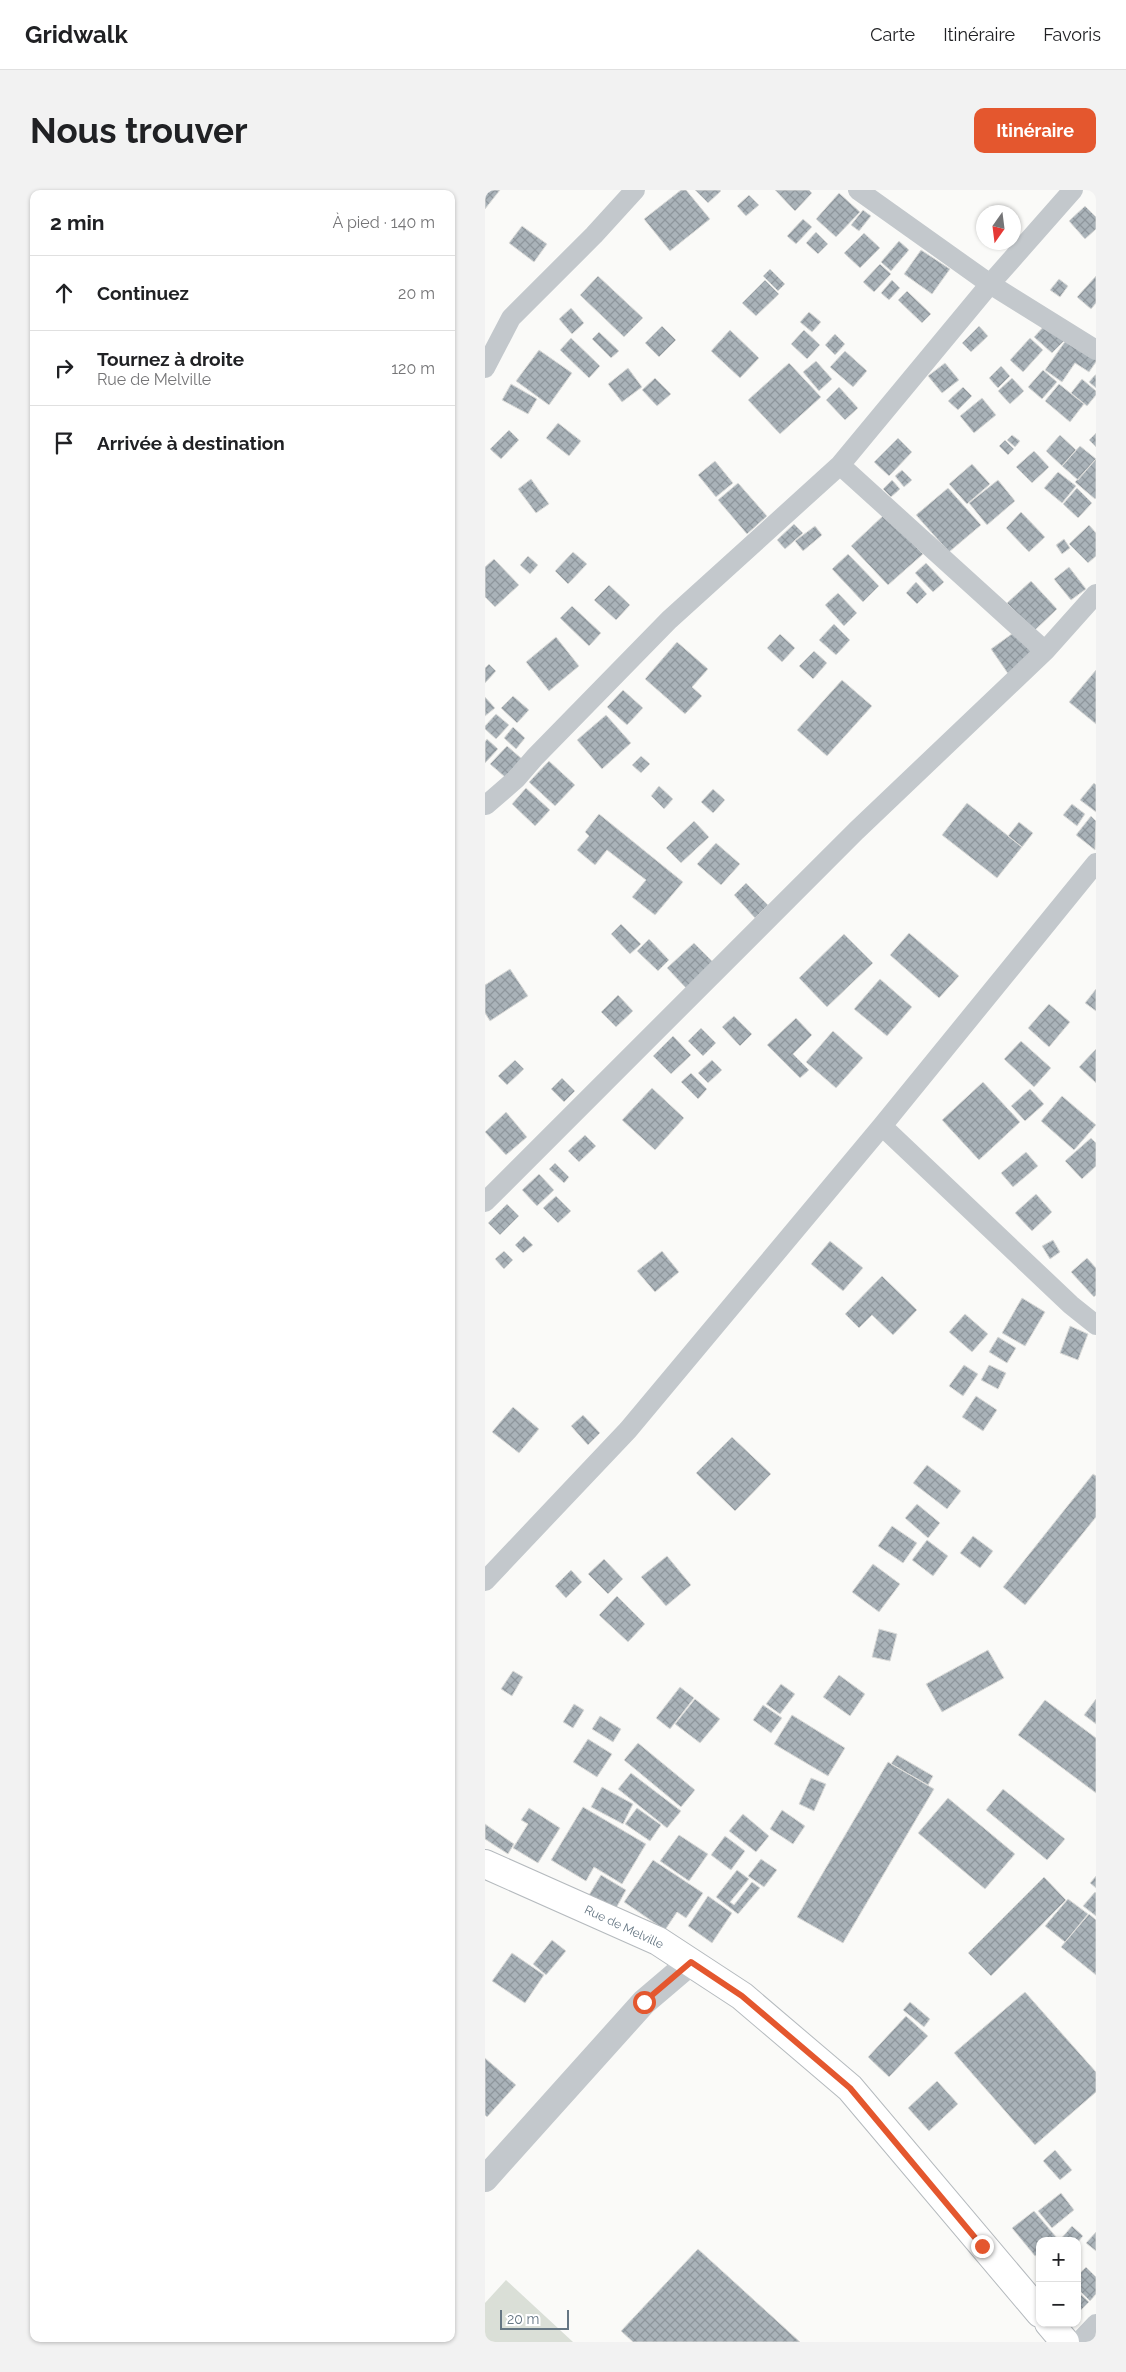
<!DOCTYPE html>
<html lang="fr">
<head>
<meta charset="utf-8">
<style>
	body { margin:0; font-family:Raleway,sans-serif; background:#f2f2f2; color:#202124 }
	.controls { position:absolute; right:15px; bottom:15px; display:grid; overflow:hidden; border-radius:10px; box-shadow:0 1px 4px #0004 }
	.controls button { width:45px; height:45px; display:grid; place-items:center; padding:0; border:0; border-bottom:1px solid #e0e0e0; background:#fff; color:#202124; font:25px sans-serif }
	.compass { position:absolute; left:491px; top:15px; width:45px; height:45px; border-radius:50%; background:#fff; box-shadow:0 1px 4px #0004; rotate:194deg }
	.scale { position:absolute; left:15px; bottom:12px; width:69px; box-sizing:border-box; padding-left:5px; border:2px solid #657683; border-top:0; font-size:14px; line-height:18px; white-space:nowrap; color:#657683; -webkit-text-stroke:4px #fff; paint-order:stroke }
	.stop { position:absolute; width:15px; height:15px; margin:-11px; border:4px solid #e4572e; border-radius:50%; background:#fff }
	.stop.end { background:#e4572e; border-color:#fff; box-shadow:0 1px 5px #0008 }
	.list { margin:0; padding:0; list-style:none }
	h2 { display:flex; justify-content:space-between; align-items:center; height:65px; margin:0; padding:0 20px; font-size:21px }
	h2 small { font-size:16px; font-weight:400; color:#757577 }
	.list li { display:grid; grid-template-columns:32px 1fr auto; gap:15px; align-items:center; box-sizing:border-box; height:75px; padding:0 20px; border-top:1px solid #e0e0e0 }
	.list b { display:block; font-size:19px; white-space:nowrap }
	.list p { margin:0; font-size:16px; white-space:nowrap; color:#757577 }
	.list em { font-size:16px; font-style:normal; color:#757577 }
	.icon { flex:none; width:28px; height:28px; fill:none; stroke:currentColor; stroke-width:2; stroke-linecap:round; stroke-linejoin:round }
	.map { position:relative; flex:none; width:611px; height:2152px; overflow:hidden; border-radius:10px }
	header { display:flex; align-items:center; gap:30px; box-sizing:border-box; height:70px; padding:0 25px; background:#fff; border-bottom:1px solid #e0e0e0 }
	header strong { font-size:24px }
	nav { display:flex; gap:28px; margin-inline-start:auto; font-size:18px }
	.intro { display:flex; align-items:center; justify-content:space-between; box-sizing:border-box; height:120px; padding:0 30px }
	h1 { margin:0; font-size:35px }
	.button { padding:12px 22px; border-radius:10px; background:#e4572e; color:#fff; font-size:18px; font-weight:700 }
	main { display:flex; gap:30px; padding:0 30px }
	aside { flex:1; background:#fff; border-radius:10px; box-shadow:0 1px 4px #0004 }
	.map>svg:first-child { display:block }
	.grass { fill:#dadfd7 }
	.building { fill:url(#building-cross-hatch); stroke:#dcdcda }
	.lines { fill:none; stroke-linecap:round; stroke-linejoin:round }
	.primary-casing { stroke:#b5babe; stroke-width:30 }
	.minor { stroke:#c3c8cc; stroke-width:20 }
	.tertiary { stroke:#c3c8cc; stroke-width:26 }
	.primary { stroke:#fff; stroke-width:28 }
	.route { stroke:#e4572e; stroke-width:6 }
	.labels { text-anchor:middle; stroke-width:5; stroke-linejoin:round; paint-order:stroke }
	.street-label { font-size:12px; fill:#657683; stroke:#fff }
</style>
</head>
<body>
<header>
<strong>Gridwalk</strong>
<nav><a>Carte</a><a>Itinéraire</a><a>Favoris</a></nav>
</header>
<div class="intro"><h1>Nous trouver</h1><a class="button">Itinéraire</a></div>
<main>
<aside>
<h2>2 min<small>À pied · 140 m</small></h2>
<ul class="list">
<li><svg class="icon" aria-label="ahead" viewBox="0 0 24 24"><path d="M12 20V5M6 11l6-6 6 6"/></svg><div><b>Continuez</b></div><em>20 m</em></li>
<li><svg class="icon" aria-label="right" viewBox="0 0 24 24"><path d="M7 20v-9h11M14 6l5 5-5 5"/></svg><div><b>Tournez à droite</b><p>Rue de Melville</p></div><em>120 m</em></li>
<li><svg class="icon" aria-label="arrive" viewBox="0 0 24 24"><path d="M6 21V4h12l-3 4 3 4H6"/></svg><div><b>Arrivée à destination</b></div></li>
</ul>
</aside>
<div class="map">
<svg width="611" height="2152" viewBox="0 0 611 2152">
	<defs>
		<pattern id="building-cross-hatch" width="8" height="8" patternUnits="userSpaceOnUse" patternTransform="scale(1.25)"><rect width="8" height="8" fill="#aab3b9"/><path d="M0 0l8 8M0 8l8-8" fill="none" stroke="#8e969c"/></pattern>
	</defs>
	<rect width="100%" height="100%" fill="#fafaf8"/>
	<path class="grass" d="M21,2090l67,62h-88v-39z"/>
	<path class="building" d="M0,0h15l-15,19z
		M196,0h5l24,29 -40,32 -26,-32z
		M210,0h25l1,1 -13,12z
		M290,0h34l3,3 -17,18z
		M354,3l21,19 -24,25 -20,-18z
		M264,5l10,10 -13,11 -9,-10z
		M600,16l11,11v12l-11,10 -16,-18z
		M378,20l8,6 -12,15 -8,-6z
		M318,29l9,8 -16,17 -9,-8z
		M37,36l25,18 -13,18 -25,-19z
		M331,42l12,12 -10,10 -12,-11z
		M379,43l16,15 -20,20 -16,-15z
		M414,51l10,9 -18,21 -10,-9z
		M436,60l29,19 -18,25 -28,-20z
		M395,74l11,10 -17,18 -11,-10z
		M285,79l15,15 -7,7 -15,-15z
		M113,86l45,42 -19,19 -44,-42z
		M611,86v27l-5,6 -14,-12z
		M574,89l9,7 -8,11 -10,-7z
		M280,90l14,14 -23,22 -14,-13z
		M407,90l8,8 -11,12 -8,-7z
		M422,101l24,23 -9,9 -24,-23z
		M86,118l13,15 -12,11 -13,-15z
		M324,122l12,10 -9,10 -12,-10z
		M561,134l18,17 -12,12 -18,-16z
		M177,136l14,14 -17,17 -14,-14z
		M494,136l9,10 -17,16 -9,-9z
		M245,140l29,28 -19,20 -29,-27z
		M319,140l16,15 -13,14 -16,-15z
		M114,142l20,19 -8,7 -19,-19z
		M350,144l10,10 -10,11 -10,-10z
		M584,146l27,19v7l-7,10 -14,-9 -13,19 -17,-12z
		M86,148l29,28 -11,12 -29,-28z
		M545,148l13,12 -20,22 -13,-12z
		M54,160l33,23 -23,32 -33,-24z
		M360,161l22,20 -14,16 -23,-20z
		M331,171l16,18 -13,12 -16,-19z
		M304,173l32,34 -41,37 -32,-34z
		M460,173l14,17 -17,13 -14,-17z
		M516,176l9,10 -12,12 -9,-10z
		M143,178l14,19 -20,15 -14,-18z
		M558,180l14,12 -15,17 -14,-12z
		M610,185h1v13l-7,-6z
		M170,188l16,16 -14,12 -15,-16z
		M527,188l12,13 -14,13 -12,-13z
		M597,189l14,12v4l-9,11 -16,-13z
		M26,194l26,15 -9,15 -26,-14z
		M574,194l25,20 -14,18 -25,-21z
		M354,197l19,21 -13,12 -19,-20z
		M478,197l9,9 -14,14 -10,-9z
		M497,208l14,17 -22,18 -14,-17z
		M73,233l23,18 -12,15 -23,-18z
		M24,240l10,10 -18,19 -11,-10z
		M611,243v14l-7,-7z
		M527,245l8,6 -5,6 -8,-7z
		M575,245l16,15 -14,16 -16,-15z
		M413,248l14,14 -23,24 -15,-14z
		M520,250l9,9 -6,6 -9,-9z
		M595,256l16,13 -18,21 -16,-14z
		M549,261l15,16 -17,16 -16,-16z
		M611,269v39l-1,1 -20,-17z
		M230,271l18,22 -17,14 -18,-22z
		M487,274l18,20 -23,20 -18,-20z
		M417,280l10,10 -8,7 -9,-11z
		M573,282l18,14 -14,17 -18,-15z
		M46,289l18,25 -13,9 -18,-24z
		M407,290l8,9 -9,8 -8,-8z
		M513,290l17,21 -28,24 -18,-22z
		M253,293l29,33 -20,18 -29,-34z
		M463,298l33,37 -32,27 -33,-37z
		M592,298l15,15 -14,15 -15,-14z
		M536,322l24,25 -16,15 -23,-24z
		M400,324l38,40 -35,31 -37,-39z
		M309,334l9,9 -18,16 -8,-9z
		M604,335l7,8v23l-8,7 -19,-19z
		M330,336l7,9 -19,16 -8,-10z
		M579,349l6,9 -8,6 -6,-9z
		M88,362l14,12 -19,20 -13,-13z
		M363,364l31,32 -16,16 -31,-33z
		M43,366l10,9 -8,9 -10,-9z
		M9,369l25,26 -24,22 -10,-10v-30z
		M441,373l18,19 -11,10 -18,-19z
		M584,377l17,22 -15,11 -17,-21z
		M546,391l26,28 -23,22 -27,-28z
		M431,392l11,12 -10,10 -11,-11z
		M124,395l21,20 -14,15 -22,-20z
		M353,403l19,20 -13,13 -19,-21z
		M87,416l29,27 -12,13 -29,-28z
		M349,434l16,16 -14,15 -17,-15z
		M531,441l19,26 -26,18 -18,-26z
		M295,444l15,14 -13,14 -15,-14z
		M71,447l23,29 -30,25 -23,-29z
		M192,452l31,27 -16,18 10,9 -17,18 -40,-35z
		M329,461l13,12 -14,16 -14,-13z
		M4,474l7,7 -11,12v-15z
		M611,480v54l-27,-22z
		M357,490l30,26 -45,50 -30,-26z
		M138,500l20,18 -16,17 -20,-18z
		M28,506l16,14 -12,13 -16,-15z
		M0,507l10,11 -10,8z
		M11,524l13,11 -13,14 -11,-10v-3z
		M121,525l25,28 -29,26 -25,-29z
		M28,537l12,11 -9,11 -12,-11z
		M2,549l11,10 -13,14v-21z
		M22,556l15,13 -17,18 -15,-13z
		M156,566l9,8 -9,9 -9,-8z
		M64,571l26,24 -20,21 -26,-24z
		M609,593l2,2v27l-16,-12z
		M174,596l14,13 -9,10 -13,-13z
		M41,598l24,22 -15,16 -23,-22z
		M228,599l12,11 -12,13 -12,-11z
		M482,613l55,44 -25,31 -55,-43z
		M587,614l13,10 -8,12 -14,-11z
		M114,624l84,68 -28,33 -23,-18 14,-17 -39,-30 -12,15 -18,-15 12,-14 -4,-4z
		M606,626l5,5 -1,29 -19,-15z
		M209,631l15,16 -28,26 -15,-15z
		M534,632l14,11 -11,14 -14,-11z
		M231,653l24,21 -19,21 -24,-21z
		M261,693l22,22 -13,13 -21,-23z
		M136,734l20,20 -11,10 -19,-20z
		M424,743l50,43 -20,22 -49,-43z
		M359,744l29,29 -46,44 -28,-29z
		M164,749l20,21 -11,11 -21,-20z
		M209,753l20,20 -27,26 -20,-21z
		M25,779l18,27 -38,25 -5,-8v-28z
		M395,789l32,28 -25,29 -33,-27z
		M611,799v22l-11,-8z
		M133,805l15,16 -17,16 -15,-15z
		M564,814l21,18 -21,25 -21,-19z
		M249,826l18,18 -12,12 -18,-19z
		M311,828l16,17 -19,19 16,16 -9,8 -33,-33z
		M216,838l15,15 -13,13 -15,-15z
		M348,841l30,27 -27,30 -30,-26z
		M188,846l18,19 -20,19 -18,-18z
		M536,851l30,27 -17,19 -30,-28z
		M611,859v34l-17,-16z
		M30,870l9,9 -17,16 -9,-9z
		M227,870l10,10 -14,13 -10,-10z
		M206,883l16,16 -9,10 -17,-17z
		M77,888l13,13 -11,11 -13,-13z
		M498,892l37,40 -41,38 -37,-40z
		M167,898l32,30 -29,32 -33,-30z
		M545,899l14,15 -19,17 -14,-15z
		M577,906l34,29 -22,25 -33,-29z
		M21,922l21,25 -21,18 -21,-23z
		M100,945l11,11 -17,16 -11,-11z
		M606,948l5,5v23l-14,13 -17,-18z
		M541,962l12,14 -25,21 -12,-14z
		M70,973l14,14 -5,6 -15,-14z
		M54,984l15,16 -17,16 -15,-16z
		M551,1004l16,18 -20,19 -17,-18z
		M71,1006l15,15 -13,12 -15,-15z
		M22,1014l12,12 -19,19 -12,-12z
		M39,1046l9,9 -10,8 -8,-8z
		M568,1050l7,12 -10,7 -8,-13z
		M345,1051l33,27 -20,23 -32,-27z
		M19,1061l9,9 -9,9 -9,-10z
		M177,1061l17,21 -24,20 -18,-21z
		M602,1068l9,10v27l-2,2 -23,-25z
		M397,1086l35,34 -24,25 -21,-20 -13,13 -14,-14z
		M537,1108l23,14 -20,34 -23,-13z
		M480,1124l23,20 -16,18 -23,-20z
		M585,1136l18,8 -10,26 -18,-7z
		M513,1147l18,11 -9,15 -18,-11z
		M479,1175l14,9 -15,22 -14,-10z
		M504,1175l17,8 -8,16 -17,-9z
		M491,1206l21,14 -14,21 -21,-14z
		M28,1217l26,22 -20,24 -27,-21z
		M98,1225l17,18 -12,12 -17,-19z
		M247,1247l39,37 -36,37 -39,-38z
		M442,1275l34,26 -14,18 -34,-26z
		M608,1284l3,2v41l-71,88 -22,-18z
		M432,1314l23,19 -12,15 -23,-20z
		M407,1336l25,17 -14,20 -25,-17z
		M488,1346l20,15 -13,17 -20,-15z
		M442,1350l21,16 -15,20 -21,-16z
		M182,1366l24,29 -25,21 -25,-29z
		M119,1369l19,20 -15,15 -20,-20z
		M388,1374l27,20 -21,28 -27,-20z
		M86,1380l11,12 -16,16 -11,-12z
		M132,1406l28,28 -17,18 -29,-27z
		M394,1439l18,5 -7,27 -18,-4z
		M503,1460l16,28 -62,34 -16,-28z
		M28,1481l10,6 -11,19 -11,-7z
		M354,1485l26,19 -15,22 -27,-19z
		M296,1494l14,10 -15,20 -14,-10z
		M195,1497l14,11 -24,31 -14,-11z
		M210,1509l25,20 -20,24 -25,-19z
		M611,1509v25l-12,-9z
		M560,1510l51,38v55l-78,-58z
		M89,1514l10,6 -11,18 -10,-6z
		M278,1515l19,13 -11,15 -18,-13z
		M307,1525l53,33 -17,28 -54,-32z
		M115,1526l21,13 -8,13 -21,-13z
		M103,1549l24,15 -15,23 -24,-15z
		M153,1553l57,47 -14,17 -57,-47z
		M412,1565l36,21 -5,9 -37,-21z
		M403,1572l46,27 -91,154 -46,-26z
		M146,1583l50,38 -14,17 -49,-39z
		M326,1588l15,6 -12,27 -15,-7z
		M117,1597l31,17 -10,20 -32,-17z
		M518,1599l62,50 -18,21 -61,-50z
		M463,1608l67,56 -30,35 -67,-56z
		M98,1617l63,37 -24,40 -28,-17 -8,14 -35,-21z
		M44,1618l31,20 -22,35 -25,-15 15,-24 -7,-4z
		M152,1618l24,17 -11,16 -25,-17z
		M297,1620l23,16 -12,18 -23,-15z
		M258,1624l26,22 -13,16 -27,-21z
		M0,1634l29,20 -6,10 -23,-15z
		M194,1645l29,19 -19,27 -29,-20z
		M240,1646l20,15 -14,19 -20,-15z
		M276,1669l16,11 -13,17 -16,-11z
		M168,1670l50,33 -17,25 -9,-6 -12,18 -41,-28z
		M252,1680l12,9 -19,23 4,3 18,-23 8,6 -22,26 -22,-17z
		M116,1685l25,15 -11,20 -26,-15z
		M611,1686v12l-6,-5z
		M559,1687l22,23 -75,76 -23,-23z
		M610,1702l1,1v23l-13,-10z
		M223,1706l24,17 -20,30 -24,-17z
		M583,1709l20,15 -23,28 -20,-16z
		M604,1724l7,6v55l-35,-28z
		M67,1750l14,11 -20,24 -13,-11z
		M27,1763l32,22 -19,28 -33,-22z
		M540,1802l71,80v20l-61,53 -81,-92z
		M425,1812l20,17 -6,8 -21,-17z
		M421,1826l22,20 -39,41 -21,-20z
		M0,1868l31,27 -29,32 -2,-2z
		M452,1891l21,23 -29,27 -21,-23z
		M570,1960l17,20 -12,10 -17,-19z
		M576,2003l13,17 -22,18 -14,-17z
		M549,2021l23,27 -3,3h-14v12l-5,3 -23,-28z
		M587,2036l11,10 -6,7v-2h-18z
		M611,2042v19l-10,-8z
		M213,2059l102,93h-167l-12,-11z
		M601,2077l10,10v17l-6,7 -13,-13v-12z
		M592,2101l12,11 -12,12z"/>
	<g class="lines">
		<g class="primary-casing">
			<path id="primary" d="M0,1674l173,77 84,55 108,92 190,225
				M564,2133l16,19"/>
		</g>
		<path class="minor" d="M373,0l132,94 106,66
			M0,178l26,-50 83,-83 41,-45
			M355,275l205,186
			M0,614l1,1 30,-26 19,-22 134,-137 171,-155 150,-181 83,-94
			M397,936l189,179 25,20
			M0,1012l371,-371 189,-180 51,-57
			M0,1391l143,-151 254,-304 214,-263
			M594,2152l17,-18"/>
		<path class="tertiary" d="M0,1989l159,-177 47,-40"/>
		<use href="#primary" class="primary"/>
	</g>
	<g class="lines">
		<path class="route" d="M159,1812l47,-40 51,34 108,92 132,158"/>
	</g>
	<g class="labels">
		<g class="street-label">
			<text transform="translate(139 1737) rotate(25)" y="4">Rue de Melville</text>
		</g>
	</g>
</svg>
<div class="controls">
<button>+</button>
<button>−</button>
</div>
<svg class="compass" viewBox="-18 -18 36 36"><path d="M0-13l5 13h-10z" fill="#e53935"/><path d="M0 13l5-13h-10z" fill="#757577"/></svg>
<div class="scale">20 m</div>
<div class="stop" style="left:159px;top:1812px"></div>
<div class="stop end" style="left:497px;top:2056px"></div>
</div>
</main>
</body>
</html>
